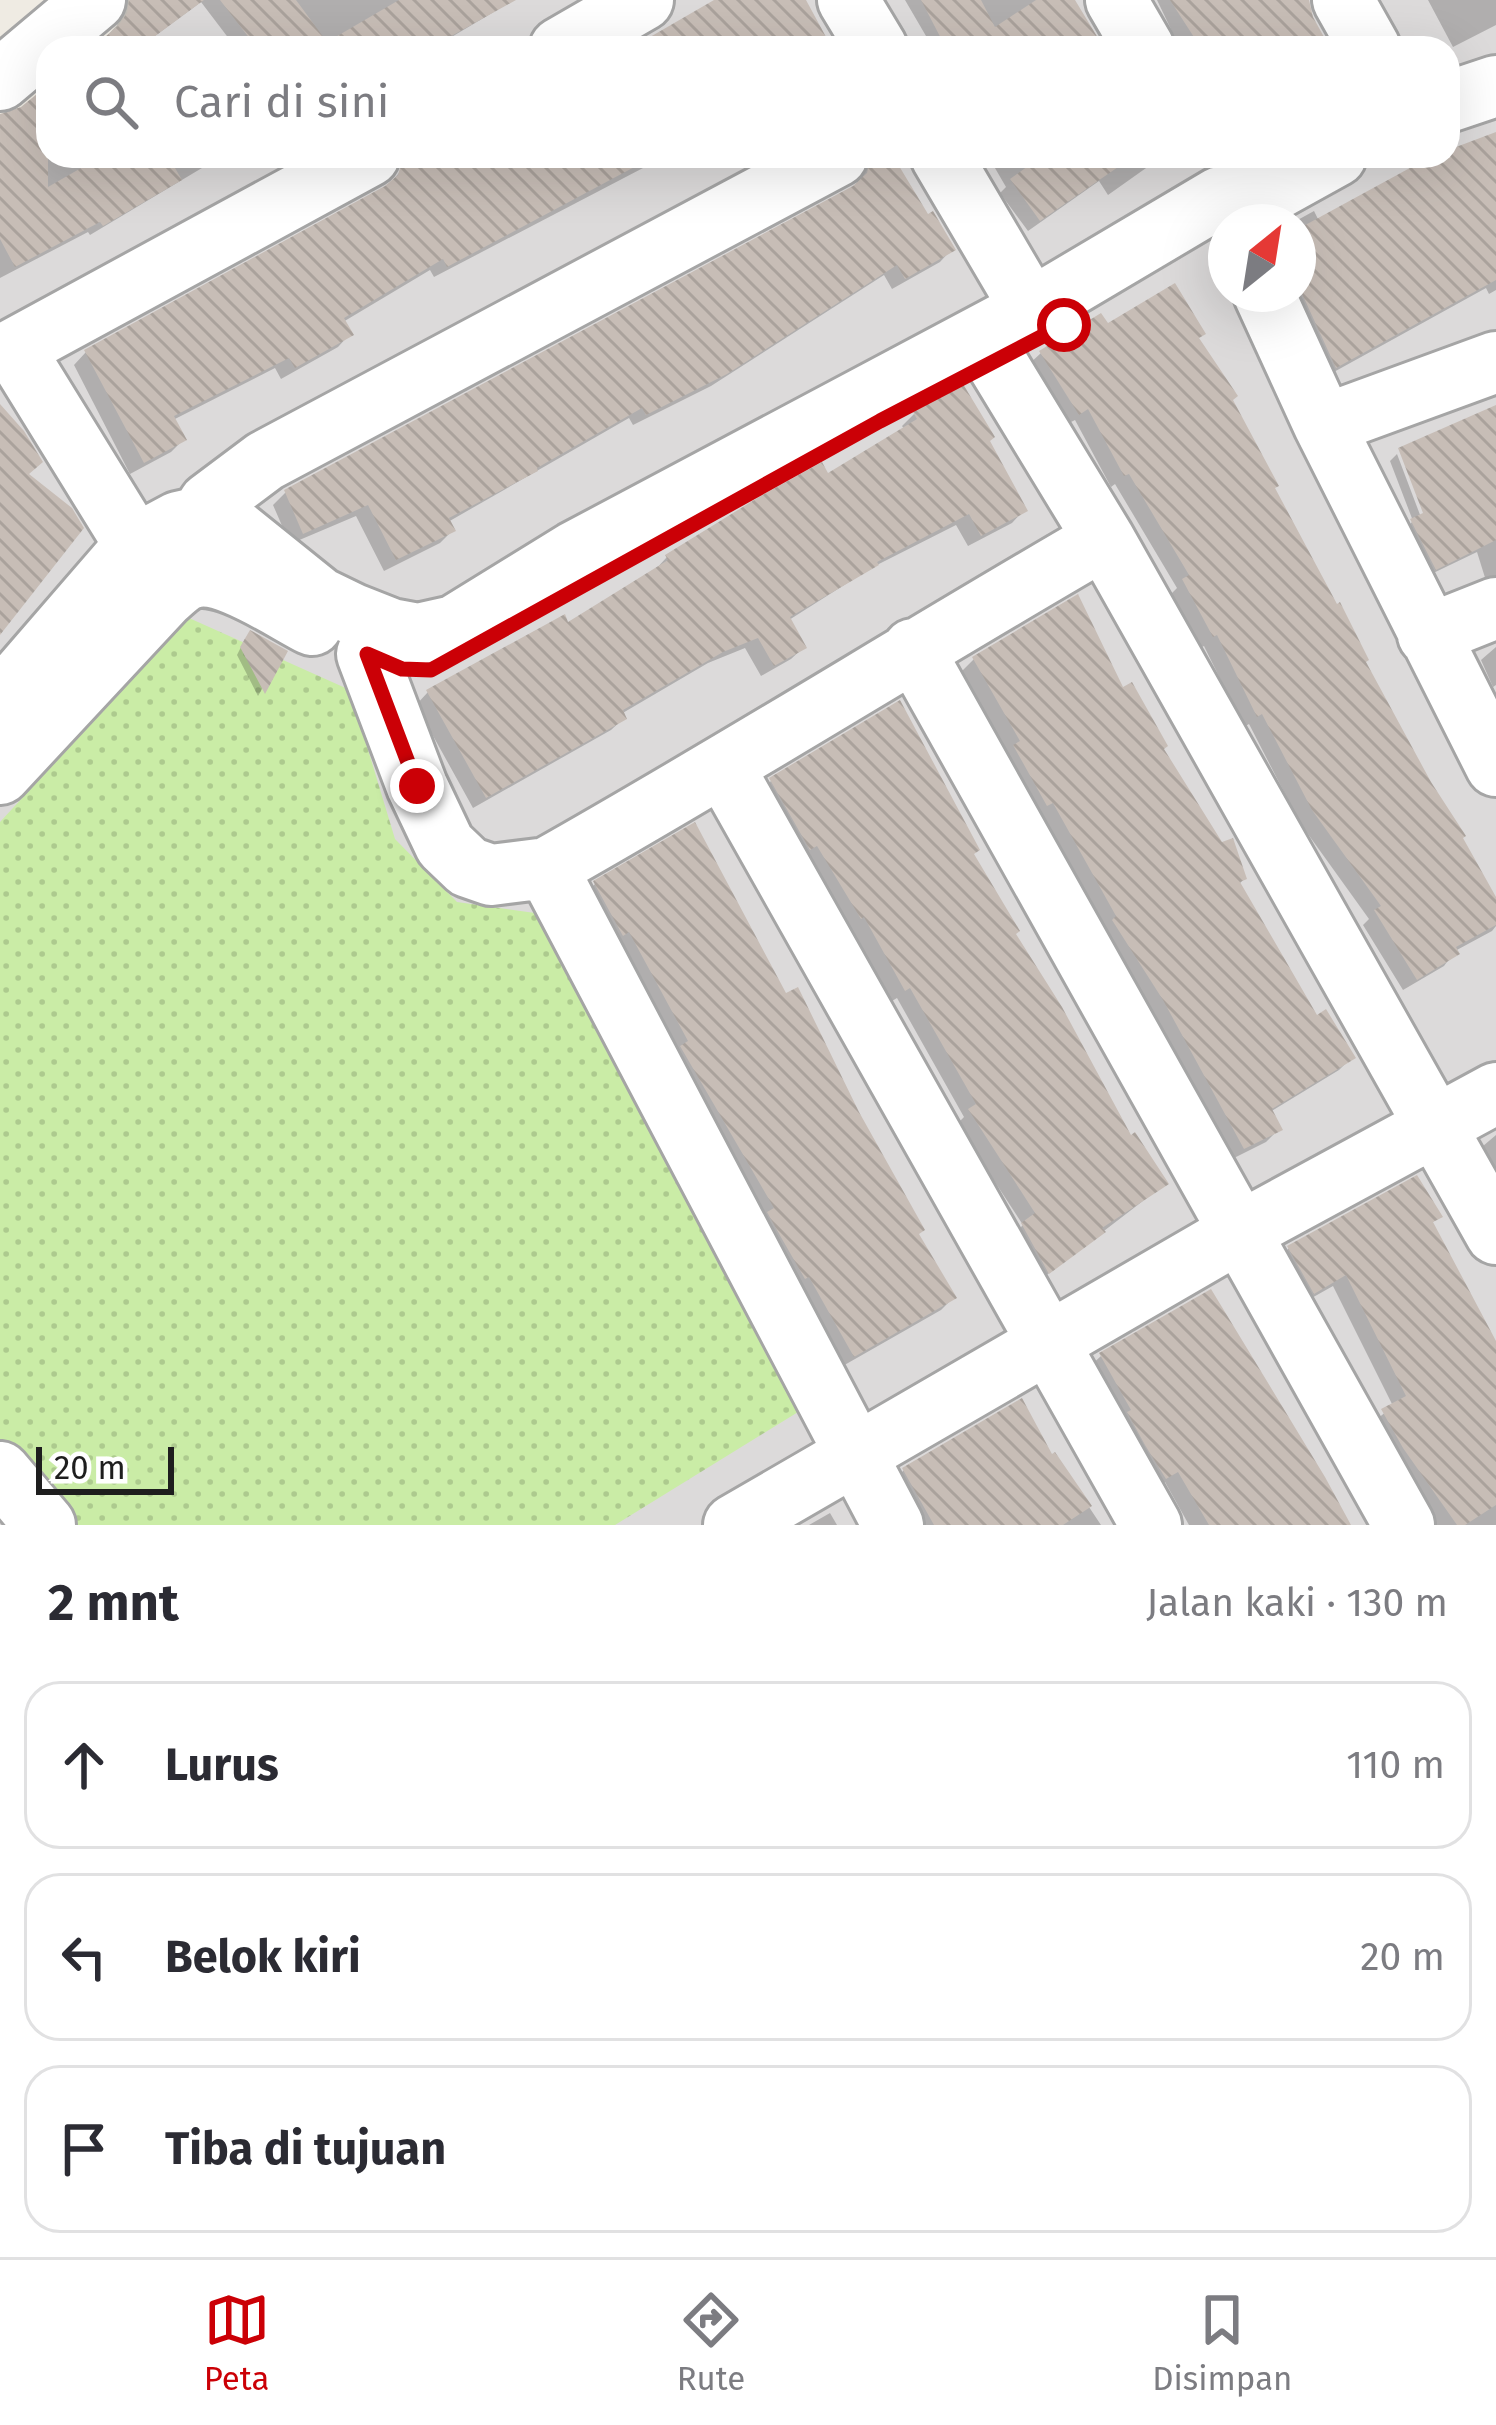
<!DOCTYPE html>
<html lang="id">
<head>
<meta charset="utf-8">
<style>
	body { margin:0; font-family:"Fira Sans",sans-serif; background:#f2f2f3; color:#2b2b33 }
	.compass { position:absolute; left:1208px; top:204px; width:108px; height:108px; border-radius:50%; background:#fff; box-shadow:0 12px 48px #0002; rotate:30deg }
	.scale { position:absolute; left:36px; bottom:30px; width:138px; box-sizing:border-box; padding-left:12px; border:6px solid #1e1e1e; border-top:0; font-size:33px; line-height:42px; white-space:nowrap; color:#1e1e1e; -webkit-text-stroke:9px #fff; paint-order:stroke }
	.stop { position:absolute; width:36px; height:36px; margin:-27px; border:9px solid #cb0006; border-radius:50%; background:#fff }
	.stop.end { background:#cb0006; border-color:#fff; box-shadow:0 3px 12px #0008 }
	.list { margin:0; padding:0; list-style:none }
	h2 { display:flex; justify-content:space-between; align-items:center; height:156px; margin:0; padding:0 48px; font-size:51px }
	h2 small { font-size:39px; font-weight:400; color:#7c7c81 }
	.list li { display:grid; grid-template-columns:78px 1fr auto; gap:36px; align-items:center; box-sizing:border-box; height:168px; margin:0 24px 24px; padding:0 24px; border:3px solid #e1e1e2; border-radius:36px }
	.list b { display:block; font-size:45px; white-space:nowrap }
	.list em { font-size:39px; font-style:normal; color:#7c7c81 }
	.icon { flex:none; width:66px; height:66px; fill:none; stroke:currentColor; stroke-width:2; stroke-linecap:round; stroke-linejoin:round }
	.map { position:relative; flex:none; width:1496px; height:1525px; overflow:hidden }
	.search { position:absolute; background:#fff; box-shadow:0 12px 48px #0002; left:36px; right:36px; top:36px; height:132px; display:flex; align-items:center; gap:30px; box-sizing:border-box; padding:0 42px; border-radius:36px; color:#7c7c81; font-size:45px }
	.sheet { height:732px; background:#fff }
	nav { display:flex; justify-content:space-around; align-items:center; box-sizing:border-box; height:168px; border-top:3px solid #e1e1e2; background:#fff; font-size:33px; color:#7c7c81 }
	nav a { display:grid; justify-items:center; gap:6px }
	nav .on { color:#cb0006 }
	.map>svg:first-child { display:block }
	.residential { fill:#dcdada; fill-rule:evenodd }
	.grass { fill:url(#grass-dots) }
	.shadow { fill:#0003 }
	.building { fill:url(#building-back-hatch) }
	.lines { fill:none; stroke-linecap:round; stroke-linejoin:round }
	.minor-casing { stroke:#a5a5a5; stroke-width:66 }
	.minor { stroke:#fff; stroke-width:60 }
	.route { stroke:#cb0006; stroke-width:15 }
</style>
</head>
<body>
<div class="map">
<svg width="1496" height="1525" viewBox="0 0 1496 1525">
	<defs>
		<pattern id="grass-dots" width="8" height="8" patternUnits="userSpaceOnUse" patternTransform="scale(3)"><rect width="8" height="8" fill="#caeca6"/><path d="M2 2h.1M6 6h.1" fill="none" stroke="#adca8e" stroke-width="1.8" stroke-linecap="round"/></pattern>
		<pattern id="building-back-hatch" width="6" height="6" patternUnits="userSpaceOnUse" patternTransform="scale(3)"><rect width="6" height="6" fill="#c7bdb6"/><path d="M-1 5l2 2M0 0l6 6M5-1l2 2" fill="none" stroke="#aaa29c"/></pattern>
	</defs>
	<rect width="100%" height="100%" fill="#efebe3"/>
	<path class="residential" d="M193,0h1303v1525h-1496v-1363l48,-6h1400v-108h-1312zM1226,222h72v72h-72z"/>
	<path class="grass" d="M189,618l161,72 45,149 62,63 78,11 268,496 -188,116h-545l-70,-84v-619z"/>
	<path class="shadow" d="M121,0h393l-81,48h-197l-35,-46 -49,36 3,10h-59l21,-23z
		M905,0h167l24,48h-163z
		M1157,0h149l4,17 17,31h-147z
		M1428,0h68v25l-43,22z
		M48,89v67h174l-132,79 -2,-3 -88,46v-162l24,-7z
		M1496,135v155l-7,4 -3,-6 -163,90 -39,-84h14v-72h-4l20,-11 5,10 112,-61z
		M429,156h237l-232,121 -4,-7 -87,52 7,12 -12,13 -57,32 -6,-11 -102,52 10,20 -12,12 -41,22 -56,-109 12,-13 300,-163 17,-21z
		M864,156h25l38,62 25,31 -12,13 -48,27 -8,-14 -173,111 -78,39 -4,-7 -181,104 4,9 -12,12 -56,28 -28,-55 -66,28 -17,-39 12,-12 570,-304z
		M988,156h175l-55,39 -9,-14 -71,50 -28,-38 6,-6z
		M1106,328l90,12 167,323 133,241v22l-4,5 -37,20 -11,15 -41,24 -40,-65 6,-6 -69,-96 -51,-99 -5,3 -40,-81 -4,2 -29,-54 6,-6 -62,-104 -4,3 -36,-67 -10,5 -37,-60 13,-12z
		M1496,410v176l-9,-2 -10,-32 -52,25 -23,-45 11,-11 -23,-60 7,-7 28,74z
		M914,414l73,28 37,68 -12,13 -44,23 -12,-21 -85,43 -82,52 15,27 -13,12 -30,17 -16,-28 -37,15 -87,51 3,4 -13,12 -138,78 -57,-103 12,-13 139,-66 88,-56 12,-13 160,-80 78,-47 -3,-4z
		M245,639l39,13 -26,44 -21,-41z
		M1496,647v38l-3,2 -12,-27z
		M974,659l147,33 123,187 -6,6 78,134 36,38 -13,13 -69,42 9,17 -13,13 -36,18 -129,-226 4,-4 -66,-117 -37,-53 6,-6 -47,-82z
		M771,781l200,74 159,284 35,45 -130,100 -25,-46 13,-13 -66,-101 7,-7 -67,-119 -5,3 -41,-73 -3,1 -89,-136z
		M595,884l321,351 37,63 -12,12 -100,57 -258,-471z
		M1496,1135v37l-7,1 -13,-21z
		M1439,1216l-8,8 65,120v181h-60l-65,-101 22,-18 -60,-120 -32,18 -25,-43 13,-13z
		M1101,1356l222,123 26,46h-160l-24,-43 -13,7 -64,-121z
		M1055,1456l46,69h-184l-25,-43 12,-12z
		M830,1513l7,12h-28z"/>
	<path class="building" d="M129,0h75l-65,48h-47l26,-22 9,-13z
		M220,0h76l31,42 72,-42h117l-86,48h-173z
		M714,0h92l26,48h-201z
		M921,0h60l14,27 41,-27h39l29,48h-158z
		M1170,0h139l4,17 17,31h-129z
		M48,85v102l54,-31h66l14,24 -79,46 -3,-4 -85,45 -15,-28v-125l21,-7z
		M1496,132v148l-160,88 -38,-83v-56l132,-72 18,-1v-6z
		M422,156h233l-208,111 -4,-8 -99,59 10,17 -59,33 -6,-10 -115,58 13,24 -43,23 -60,-113 301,-164 13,-11 3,-10z
		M871,156h22l35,58 5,-3 23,39 -51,29 -8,-14 -170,109 -81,41 -4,-7 -105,60 1,3 -89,47 7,13 -60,29 -28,-55 -65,29 -19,-44 569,-304 14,-13z
		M1042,156h92l-94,65 -30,-42z
		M1175,283l31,51 -7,4 39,58 -5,4 46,86 -4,2 62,116 3,-2 29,58 -3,2 65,120 35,54 -3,2 33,59v28l-40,22 4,7 -43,26 -43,-70 7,-4 -69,-96 -50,-96 -5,3 -40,-82 -4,2 -31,-58 7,-4 -60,-101 -5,2 -36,-67 -9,6 -40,-64 62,-38 7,10z
		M963,384l32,53 -5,4 38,70 -47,25 -12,-22 -92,48 2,3 -89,52 17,31 -33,18 -16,-28 -35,14 -100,58 4,9 -141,79 -60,-108 139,-76 3,8 100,-62 -3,-5 94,-58 63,-35 6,11 89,-54 -4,-7z
		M0,404l24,27 19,31 -14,12 43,34 12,20 -84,107z
		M1496,405v135l-60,30 -26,-51 13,-6 -25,-65z
		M1078,594l45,93 9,-5 36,64 -4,3 58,93 11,-4 14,41 -7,3 77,133 9,-6 30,49 -84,51 11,21 -39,19 -81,-149 -51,-80 4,-4 -63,-113 -6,3 -34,-61 7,-4 -48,-84z
		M250,630l38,21 -23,43 -25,-47z
		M900,700l80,150 -6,4 46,77 -4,3 46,73 69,128 4,-3 34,52 -67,44 4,4 -57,42 -28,-51 14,-10 -67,-104 8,-5 -66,-116 -5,3 -41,-74 -3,2 -44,-73 -7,4 -41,-72z
		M695,822l91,171 12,-6 61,125 66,118 -6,4 38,64 -103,59 -45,-80 -4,2 -23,-40 -15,-27 7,-4 -94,-162 8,-5 -59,-109 -6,4 -30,-55z
		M1417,1175l26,42 -10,5 63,119v164l-31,20h-8l-54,-77 -22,-39 25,-13 -60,-121 -32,19 -27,-48z
		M1211,1289l114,188 26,48h-142l-31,-53 -12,7 -21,-34 -18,-33 4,-2 -32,-57z
		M1022,1398l30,56 3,-2 37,54 -29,19h-129l-32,-57z"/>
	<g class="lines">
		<g class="minor-casing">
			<path id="minor" d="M848,0l29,48
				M1116,0l28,48
				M1343,0l27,48
				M560,48l83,-48
				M0,80l95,-80
				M1448,102l48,-16
				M941,156l90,153
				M1264,294l60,131 172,341
				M995,360l109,179 392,695
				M1324,425l172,-63
				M202,550l-2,-33 9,-14 56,-42 572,-305
				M163,575l-28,-30 -121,-196 355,-193
				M1428,635l68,-27
				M913,649l491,876
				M367,654l50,132 28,59 23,22 23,8 56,-7
				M0,701l135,-156 43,-23 22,-5 38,15 82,66 33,16 38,15 27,5 36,-8 120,-74 457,-243 189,-112 51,-5 65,-36
				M724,768l427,757
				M0,774l164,-176c7,-6 15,-14 23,-18 32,-15 95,30 125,45
				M0,1472l45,53
				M734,1525l504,-292 258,-140
				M893,1525l-346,-657c188,-106 370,-221 557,-329"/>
		</g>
		<use href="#minor" class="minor"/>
	</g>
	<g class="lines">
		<path class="route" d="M417,786l-50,-132 35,15 29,1 449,-249 184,-96"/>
	</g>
</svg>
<svg class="compass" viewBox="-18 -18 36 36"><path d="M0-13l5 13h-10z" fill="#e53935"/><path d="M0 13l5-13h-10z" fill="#7c7c81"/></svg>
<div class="scale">20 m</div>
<div class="stop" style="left:1064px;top:325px"></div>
<div class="stop end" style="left:417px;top:786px"></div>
<div class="search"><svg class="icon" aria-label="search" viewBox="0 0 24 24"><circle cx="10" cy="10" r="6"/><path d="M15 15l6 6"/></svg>Cari di sini</div>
</div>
<section class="sheet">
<h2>2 mnt<small>Jalan kaki · 130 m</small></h2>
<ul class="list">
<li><svg class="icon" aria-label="ahead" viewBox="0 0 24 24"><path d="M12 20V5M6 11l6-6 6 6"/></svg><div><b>Lurus</b></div><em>110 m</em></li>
<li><svg class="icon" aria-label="left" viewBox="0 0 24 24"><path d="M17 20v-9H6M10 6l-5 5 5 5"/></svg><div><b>Belok kiri</b></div><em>20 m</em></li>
<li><svg class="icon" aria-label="arrive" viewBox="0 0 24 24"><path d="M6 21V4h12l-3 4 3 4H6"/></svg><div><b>Tiba di tujuan</b></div></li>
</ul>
</section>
<nav>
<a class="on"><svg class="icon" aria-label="map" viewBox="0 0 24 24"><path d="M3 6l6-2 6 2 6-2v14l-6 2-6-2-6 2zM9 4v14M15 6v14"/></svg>Peta</a>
<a><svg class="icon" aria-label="directions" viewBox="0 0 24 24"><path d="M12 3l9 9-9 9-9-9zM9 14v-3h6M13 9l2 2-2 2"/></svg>Rute</a>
<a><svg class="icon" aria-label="saved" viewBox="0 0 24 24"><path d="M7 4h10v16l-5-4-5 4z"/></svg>Disimpan</a>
</nav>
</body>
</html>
